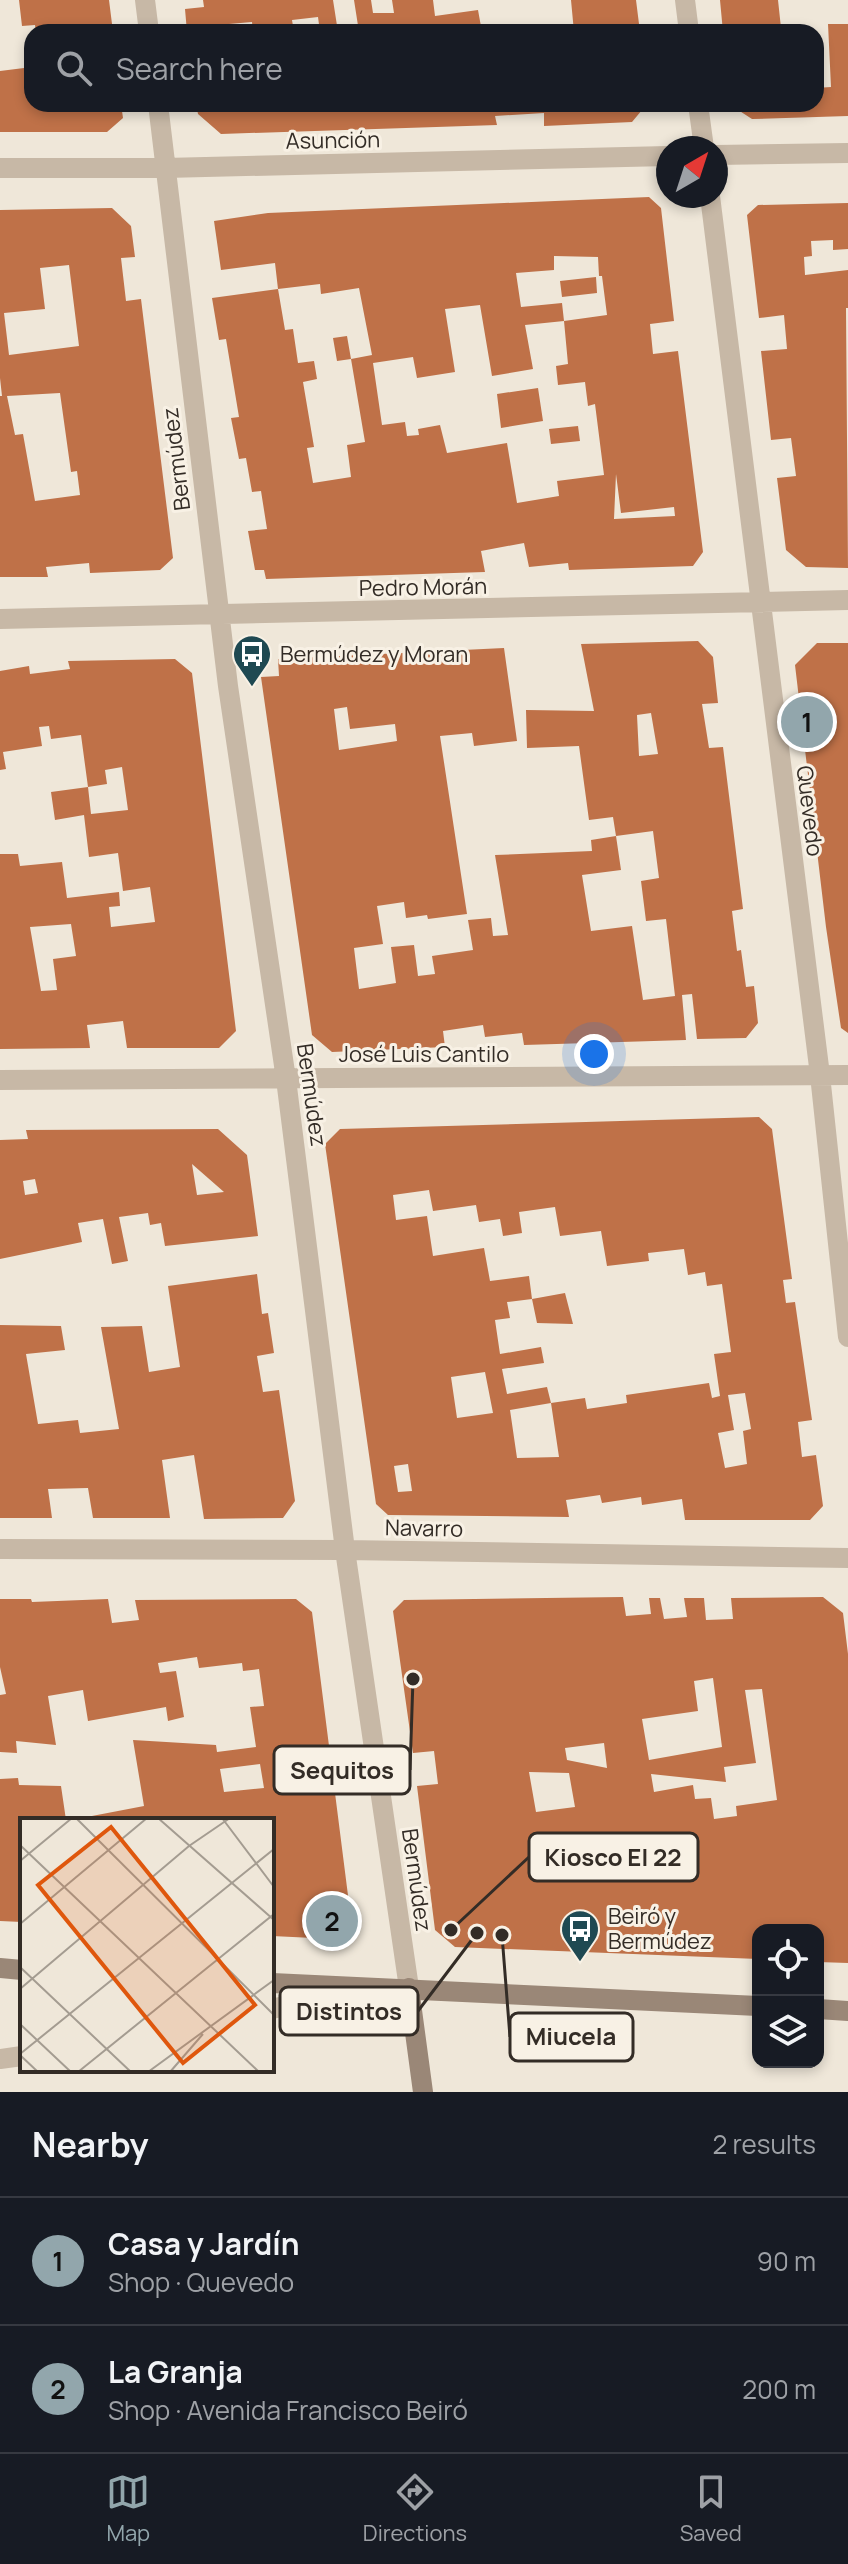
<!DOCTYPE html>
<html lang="en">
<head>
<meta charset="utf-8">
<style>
	body { margin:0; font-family:Manrope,sans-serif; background:#20242c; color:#f1f3f6 }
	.controls { position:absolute; right:24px; bottom:24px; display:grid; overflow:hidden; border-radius:16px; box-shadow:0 4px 12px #0003 }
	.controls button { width:72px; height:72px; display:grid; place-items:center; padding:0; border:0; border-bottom:2px solid #363941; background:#171b24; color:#f1f3f6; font:40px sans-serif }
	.compass { position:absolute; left:656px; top:136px; width:72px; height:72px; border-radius:50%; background:#171b24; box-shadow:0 4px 12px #0003; rotate:39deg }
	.you { position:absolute; left:594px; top:1054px; width:28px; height:28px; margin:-20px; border:6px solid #fff; border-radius:50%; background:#1a73e8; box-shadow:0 0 0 12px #1a73e833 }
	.badge { display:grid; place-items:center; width:52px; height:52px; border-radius:50%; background:#92a6ac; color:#111; font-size:26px; font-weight:700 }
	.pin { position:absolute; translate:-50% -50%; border:4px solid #fff; box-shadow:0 2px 8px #0006 }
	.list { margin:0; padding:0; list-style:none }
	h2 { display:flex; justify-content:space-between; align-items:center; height:104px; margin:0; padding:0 32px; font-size:34px }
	h2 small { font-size:26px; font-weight:400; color:#9ea1a6 }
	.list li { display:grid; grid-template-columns:52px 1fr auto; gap:24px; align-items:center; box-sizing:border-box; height:128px; padding:0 32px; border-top:2px solid #363941 }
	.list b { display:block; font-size:30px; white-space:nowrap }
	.list p { margin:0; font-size:26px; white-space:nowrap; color:#9ea1a6 }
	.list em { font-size:26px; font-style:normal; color:#9ea1a6 }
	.icon { flex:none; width:44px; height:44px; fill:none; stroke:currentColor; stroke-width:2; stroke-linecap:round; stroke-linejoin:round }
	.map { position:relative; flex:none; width:848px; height:2092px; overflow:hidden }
	.search { position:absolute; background:#171b24; box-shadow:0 4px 12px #0003; left:24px; right:24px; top:24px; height:88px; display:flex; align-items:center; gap:20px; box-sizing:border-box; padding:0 28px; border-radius:24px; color:#9ea1a6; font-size:30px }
	.sheet { height:360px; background:#171b24 }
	nav { display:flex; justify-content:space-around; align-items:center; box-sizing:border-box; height:112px; border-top:2px solid #363941; background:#171b24; font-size:22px; color:#9ea1a6 }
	nav a { display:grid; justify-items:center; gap:4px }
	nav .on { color:#92a6ac }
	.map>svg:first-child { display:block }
	.building { fill:#bf7148; fill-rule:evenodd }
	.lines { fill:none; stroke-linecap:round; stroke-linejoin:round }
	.street { stroke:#c7b8a6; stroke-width:20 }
	.secondary { stroke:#9a8777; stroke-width:20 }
	.labels { text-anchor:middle; stroke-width:6; stroke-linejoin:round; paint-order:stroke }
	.street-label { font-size:22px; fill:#332c26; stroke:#f8f1e5 }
	.poi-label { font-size:22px; fill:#332c26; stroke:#f8f1e5; text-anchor:start }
	.inset-road { fill:none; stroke:#a49c91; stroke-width:2 }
	.view { fill:#df570d; fill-opacity:0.15; stroke:#df570d; stroke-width:4 }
	.inset-edge { fill:none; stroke:#332c26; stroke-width:4 }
	.leader { fill:none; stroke:#332c26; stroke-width:3 }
	.callout-dot { fill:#332c26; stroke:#f8f1e5; stroke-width:3 }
	.callout { fill:#f8f1e5; stroke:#332c26; stroke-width:3 }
	.callout-label { font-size:24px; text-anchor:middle; font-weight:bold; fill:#332c26 }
</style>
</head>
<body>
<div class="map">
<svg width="848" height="2092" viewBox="0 0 848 2092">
	<rect width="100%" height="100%" fill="#efe7d9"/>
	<path class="building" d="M19,0h90l4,32h-77l-1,-7 -13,1z
		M203,0h130l5,32h-18l-2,-15 -26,3 2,12h-41l-1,-10 -23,2v8h-42l-2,-23 19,-2z
		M354,0h17l2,13h21l-2,-13h41l2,16 43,-6 4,22h-123z
		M571,0h65l4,32h-66z
		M720,0h58l3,28 24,-1 1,5h-83z
		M828,24h20v92l-96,3 -17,-11 -1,-4h82v-16l15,-1z
		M32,67v37h89l2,14 -16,14h-107v-61z
		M196,104h451l-15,18 -88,4v-13l-49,3 2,9 -276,9 -23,-20z
		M649,197l12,11 13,113 -24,3 3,30 25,-3 25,201 -10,14 -124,4 -1,-7 -39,4 -5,-24 -43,8 4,21 -219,7 -2,-9h-9l-7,-39 19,-2 -6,-38 -9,1 -6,-34 -7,1 -8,-41 8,-1 -13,-78 -7,1 -7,-42 66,-9 -3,-26 -54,7 -7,-49 54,-8zM554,256l44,1 1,19h3l5,39 -43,6 -2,-18 -41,4 -5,-34 38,-3zM320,284l1,10 38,-6 13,67 -21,4 -4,-23 -14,2 4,23 14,-2 14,83 -18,3 4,32 -38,6 -6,-35 7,-1 -11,-65 14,-3 -3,-18 -16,2 -5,-34 -8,1 -7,-41zM480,305l12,71 41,-7 -8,-44 39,-4 4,43 -12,2 2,19 27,-3 3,24 7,-2 9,71 -47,6 2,15 -42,7 -10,-60 -60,10 -7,-28 -22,4 1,6 -12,1 -2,-14 -23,3 -9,-62 40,-6 4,21 38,-6 -10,-63zM616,474l5,39 53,-6 1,9 -61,3z
		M848,203v46l-15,1v-10l-22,1 1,15 -8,1 1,18 43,-5v38h-2l2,260 -42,-1 -20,-17 -9,-72 19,-2 -5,-38 -20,2 -10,-89 26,-2 -3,-34 -25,3 -12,-103 11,-10z
		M112,208l19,18 4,31 -14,1 5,43 15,-2 32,259 -13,12 -70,3 -1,-10 -43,4 2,10h-48v-181h2l-2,-18v-168zM69,265l10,81 -70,9 -5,-42 41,-4 -5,-41zM60,393l11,79 6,-1 3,24 -45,6 -12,-67 -8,1 -8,-39z
		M596,277l1,16 -35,4 -2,-16z
		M538,388l5,33 -42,7 -4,-34z
		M578,426l2,15 -29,3 -2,-15z
		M698,641l15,16 5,46 -16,1 7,44 14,-1 20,162 -11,2 5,40 4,-1 5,37 8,-1 4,37 -12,15 -49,1 -5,-45 -10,1 4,45 -162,5 -2,-12 -37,4 -2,-12 -40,6 2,16 -113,5 -20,-17 -51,-358 18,-1 -1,-17 226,-11 13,93 -43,5 -2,-13 -32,3 27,178 -39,5 -1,-4 -21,3 -2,-16 -27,4 6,38 -29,4 5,41 37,-6 -5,-36 23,-2 4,31 17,-2 -3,-18 41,-6 -5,-30 23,-2 2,18 15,-1 -13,-80 97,-4 -1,-11 25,-4 5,34 -39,5 9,56 41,-5 11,74 32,-4 -9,-77 -20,2 -5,-40 18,-3 -6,-47 -37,5 -3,-19 -24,3 -10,-74 -52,2 -1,-38 68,1 -13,-67zM347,707l3,22 45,-5 2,17 -58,9 -5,-41zM651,713l7,41 -19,2 -2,-41z
		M817,643h31v390l-7,-5 -15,-101 -31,-262z
		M175,659l17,14 44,358 -17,17h-92l-4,-27 -36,4 3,23 -90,1v-195h18l2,12 42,-4 5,36 52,-6 1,14 -11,1 2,20 44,-5 -5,-35 -27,4 -5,-38 -29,4 -5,-42 -29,5 -4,-28 37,-5 3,27 37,-4 -6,-43 -17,3 2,14 -19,3 -7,-52 -30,4 -2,-13 -10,1 3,19 -39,6 3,17 -6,1v-99l29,-5 1,8 40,-5 -2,-8zM71,924l5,32 -23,3 4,31 -16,1 -11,-64z
		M759,1117l13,12 20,150 -9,1 3,23 9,-1 17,118 -14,2 4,35 14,-2 7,51 -13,14h-125l-3,-21 -40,6 -1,-8 -39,6 -2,-8 -34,5 3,17 -181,-2 -12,-11 -51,-360 15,-15zM429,1190l4,21 43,-6 3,17 21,-3 3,17 19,-3 -3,-21 36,-5 5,29 41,-5 6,35 42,-5 -1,-8 36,-4 4,26 17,-3 2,14 15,-2 9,68 -17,2 6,42 -8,2 -3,-15 -83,12 1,8 -40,6 -2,-11 -34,5 -4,-16 -40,7 -5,-25 42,-6 -3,-16 -41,7 -5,-34 15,-2 -3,-16 25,-3 -3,-23 -39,5 -6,-33 -51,8 -6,-40 -31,4 -3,-25zM485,1372l8,41 -36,5 -6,-41zM745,1393l6,36 -8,2 4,33 -22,4 -7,-35 16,-3 -6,-35zM551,1403l8,54 -42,1 -7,-48zM408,1464l4,27 -14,1 -4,-26z
		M218,1129l29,26 11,81 -93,10 -4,-23 -11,2 -2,-12 -29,4 9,44 -16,3 -9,-45 -25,4 4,19 -82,17v-119l28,-1 -2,-9zM192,1164l32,28 -27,3zM35,1179l3,14 -13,2 -2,-14z
		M257,1274l5,40 6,-1 6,40 -17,3 6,36 16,-2 16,111 -12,17 -79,1 -10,-64 -32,5 8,58h-77l-5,-30 -40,1 4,29h-52v-193l61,1 4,24 -39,4 12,70 40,-4 2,13 39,-4 -18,-102 41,-1 7,46 31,-5 -12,-81z
		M565,1293l8,31 -36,-1 -5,-24z
		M623,1597l3,19 25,-2 -2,-16h11l4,21 23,-2 -3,-19h20l2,22 27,-1 -2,-21 92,-1 20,16 5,41v309l-30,-1v-32h-60v29l-303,-12 -20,-17 -18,-144 21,-2 -4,-33 -21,2 -20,-142 11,-11zM713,1678l9,69 -73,13 -7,-41 56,-8 -4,-30zM762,1689l15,111 -41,6 1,10 -23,3 -3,-21 -16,1 -2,-14 -39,7 -3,-18 75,8 -2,-15 32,-4 -11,-73zM604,1743l3,25 -40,-8 -2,-12zM529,1772l40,1 6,34 -39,5z
		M0,1599h31l1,3 76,-3 4,24 27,-3 -4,-20 161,-1 16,13 39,307 -17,20 -62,-3v-116h-201l73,-14 -11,-66 83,5 1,7 39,-5 -6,-40 14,-1 -5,-37 -16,2 -1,-8 -43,5 -2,-11 -39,6 2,10 16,-2 8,46 -16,4 -2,-14 -78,14 -5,-31 -35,6 8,49 -40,-4 1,12 -17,-1v-57l6,-1 -6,-27zM260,1764l4,24 -40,4 -4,-23z
		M18,1778l1,7 42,1 5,34h-44v102l-22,-1v-142z"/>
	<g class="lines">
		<path class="street" d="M145,0l4,32
			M685,0l4,32
			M158,104l70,582 58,393 59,471 64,438
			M698,104l6,44
			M716,155l132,-2
			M0,168h165l503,-12
			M710,196l110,879 28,262
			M0,619l848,-19
			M0,1080l848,-5
			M0,1549l345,1 503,8
			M272,2009l82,-20
			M0,2059l22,-3"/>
		<path class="secondary" d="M0,1968l22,2
			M272,1983l486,23
			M409,1988l14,104
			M818,2009l30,2"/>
	</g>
	<defs>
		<g id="bus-pin" transform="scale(2)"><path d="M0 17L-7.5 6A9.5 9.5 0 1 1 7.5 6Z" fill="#1f4952" stroke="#f8f1e5"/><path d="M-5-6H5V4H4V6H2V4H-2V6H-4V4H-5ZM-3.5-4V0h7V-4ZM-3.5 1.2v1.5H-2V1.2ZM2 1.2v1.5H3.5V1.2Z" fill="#fff"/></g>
	</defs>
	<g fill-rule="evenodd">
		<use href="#bus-pin" x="252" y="654"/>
		<use href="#bus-pin" x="580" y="1929"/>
	</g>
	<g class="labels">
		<g class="street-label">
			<text transform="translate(333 140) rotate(-1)" y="8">Asunción</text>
			<text transform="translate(176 459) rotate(-97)" y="8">Bermúdez</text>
			<text transform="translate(423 587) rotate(-1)" y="8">Pedro Morán</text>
			<text transform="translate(810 811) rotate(83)" y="8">Quevedo</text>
			<text x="424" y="1062">José Luis Cantilo</text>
			<text transform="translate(312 1095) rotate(82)" y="8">Bermúdez</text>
			<text transform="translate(424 1528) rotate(1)" y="8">Navarro</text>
			<text transform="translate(417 1880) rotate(82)" y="8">Bermúdez</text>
		</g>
		<g class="poi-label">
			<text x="280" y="662">Bermúdez y Moran</text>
			<text x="608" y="1924">Beiró y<tspan x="608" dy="25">Bermúdez</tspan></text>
		</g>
	</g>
	<g transform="translate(20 1818)">
		<rect width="254" height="254" fill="#efe7d9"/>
		<path class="inset-road" d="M56,0l198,197M138,0l116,102M202,0l52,69M0,27l239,227M0,43l52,-43M0,106l127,-106M0,149l111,105M0,171l169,-143 41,-28M0,206l51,48M0,236l254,-205M0,237l18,17M58,254l196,-158M128,254l126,-92M150,254l33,-38"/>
		<path class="view" d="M91,9l144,178 -72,58 -145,-178z"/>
		<rect width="254" height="254" class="inset-edge"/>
	</g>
	<path class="leader" d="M413 1679L410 1770M451 1930L529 1857M477 1933L418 2011M502 1935L510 2037"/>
	<g class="callout-dot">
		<circle cx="413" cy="1679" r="8"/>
		<circle cx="451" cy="1930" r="8"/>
		<circle cx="477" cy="1933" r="8"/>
		<circle cx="502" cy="1935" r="8"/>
	</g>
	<g class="callout">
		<rect x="274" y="1746" width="136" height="48" rx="8"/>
		<rect x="529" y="1833" width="169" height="48" rx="8"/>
		<rect x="280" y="1987" width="138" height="48" rx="8"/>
		<rect x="510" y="2013" width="123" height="48" rx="8"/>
	</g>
	<g class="callout-label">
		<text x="342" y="1779">Sequitos</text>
		<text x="613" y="1866">Kiosco El 22</text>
		<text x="349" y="2020">Distintos</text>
		<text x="571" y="2045">Miucela</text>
	</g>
</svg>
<div class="controls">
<button><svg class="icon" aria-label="locate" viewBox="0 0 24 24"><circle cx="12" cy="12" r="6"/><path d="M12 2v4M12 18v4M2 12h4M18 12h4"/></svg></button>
<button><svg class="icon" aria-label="layers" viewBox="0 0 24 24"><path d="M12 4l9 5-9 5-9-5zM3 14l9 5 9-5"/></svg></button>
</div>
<svg class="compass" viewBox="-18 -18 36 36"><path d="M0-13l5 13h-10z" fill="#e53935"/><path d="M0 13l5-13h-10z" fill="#9ea1a6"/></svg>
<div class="you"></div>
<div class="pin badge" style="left:807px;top:722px">1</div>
<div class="pin badge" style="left:332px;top:1921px">2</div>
<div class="search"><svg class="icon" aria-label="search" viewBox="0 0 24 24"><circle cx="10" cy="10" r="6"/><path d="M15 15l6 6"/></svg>Search here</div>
</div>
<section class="sheet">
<h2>Nearby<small>2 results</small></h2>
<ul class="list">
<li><span class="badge">1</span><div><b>Casa y Jardín</b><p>Shop · Quevedo</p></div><em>90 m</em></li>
<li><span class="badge">2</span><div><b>La Granja</b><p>Shop · Avenida Francisco Beiró</p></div><em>200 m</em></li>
</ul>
</section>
<nav>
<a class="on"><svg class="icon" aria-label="map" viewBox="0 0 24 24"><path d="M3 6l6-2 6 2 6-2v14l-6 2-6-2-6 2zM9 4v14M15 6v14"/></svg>Map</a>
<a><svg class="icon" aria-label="directions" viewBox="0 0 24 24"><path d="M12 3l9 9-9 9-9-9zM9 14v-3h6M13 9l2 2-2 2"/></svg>Directions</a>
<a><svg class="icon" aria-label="saved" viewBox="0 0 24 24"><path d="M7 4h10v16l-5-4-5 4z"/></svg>Saved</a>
</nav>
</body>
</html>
